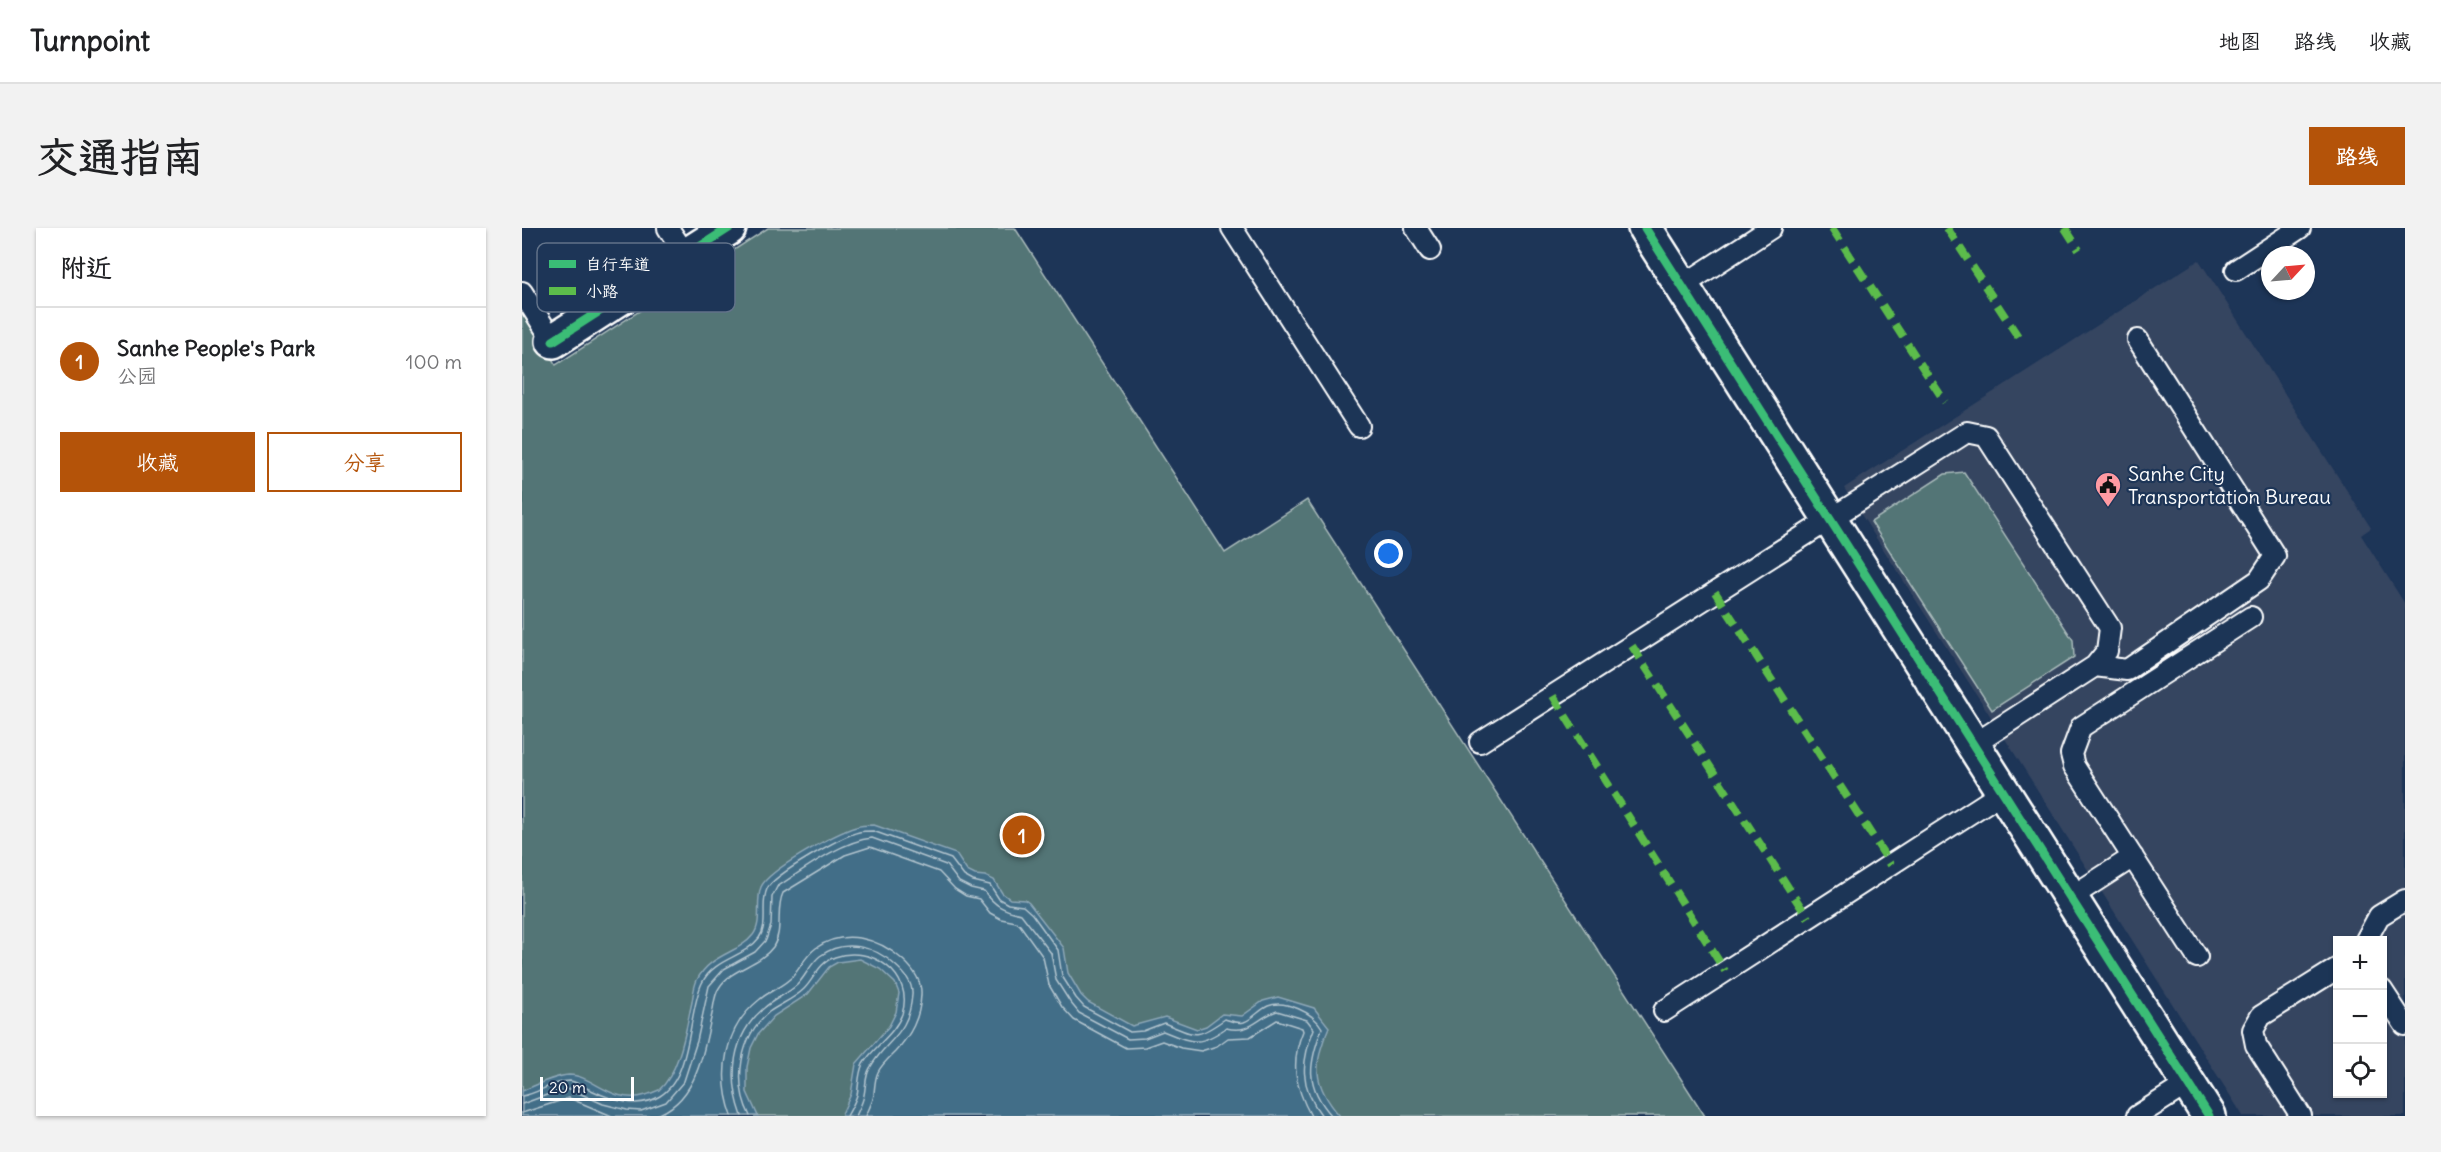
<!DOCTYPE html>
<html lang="zh">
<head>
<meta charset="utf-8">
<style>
	body { margin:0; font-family:Delius,"LXGW WenKai TC",sans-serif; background:#f2f2f2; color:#202124 }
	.controls { position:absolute; right:18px; bottom:18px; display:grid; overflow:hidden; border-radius:0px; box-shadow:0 2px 4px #0004 }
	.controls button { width:54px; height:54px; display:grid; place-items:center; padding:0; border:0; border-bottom:2px solid #e0e0e0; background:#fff; color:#202124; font:30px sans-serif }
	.compass { position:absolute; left:1739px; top:18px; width:54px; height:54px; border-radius:50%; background:#fff; box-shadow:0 2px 4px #0004; rotate:64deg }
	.scale { position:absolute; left:18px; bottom:15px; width:94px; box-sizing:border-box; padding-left:6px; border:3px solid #fff; border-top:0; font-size:16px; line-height:21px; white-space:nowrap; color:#fff; -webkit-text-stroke:4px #1d3557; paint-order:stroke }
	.you { position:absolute; left:867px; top:326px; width:21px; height:21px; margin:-15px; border:4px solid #fff; border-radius:50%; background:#1a73e8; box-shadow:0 0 0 9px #1a73e833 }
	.badge { display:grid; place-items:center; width:39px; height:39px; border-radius:50%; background:#b45309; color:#fff; font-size:20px; font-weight:700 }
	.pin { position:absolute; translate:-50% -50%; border:3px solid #fff; box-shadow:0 2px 6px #0006 }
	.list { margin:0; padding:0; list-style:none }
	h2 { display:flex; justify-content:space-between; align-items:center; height:78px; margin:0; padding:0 24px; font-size:26px }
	h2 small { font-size:20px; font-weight:400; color:#757577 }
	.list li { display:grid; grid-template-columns:39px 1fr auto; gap:18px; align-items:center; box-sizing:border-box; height:108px; padding:0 24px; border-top:2px solid #e0e0e0 }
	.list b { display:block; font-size:22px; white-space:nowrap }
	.list p { margin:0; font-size:20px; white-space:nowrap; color:#757577 }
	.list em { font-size:20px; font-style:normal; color:#757577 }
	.actions { display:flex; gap:12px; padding:18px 24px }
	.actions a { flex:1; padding:14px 0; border:2px solid #b45309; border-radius:0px; text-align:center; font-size:21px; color:#b45309 }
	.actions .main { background:#b45309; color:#fff }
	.icon { flex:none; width:33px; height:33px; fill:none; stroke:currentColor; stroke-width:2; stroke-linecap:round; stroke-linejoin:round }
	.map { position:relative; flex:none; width:1883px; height:888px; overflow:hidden; border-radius:0px }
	header { display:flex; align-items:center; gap:36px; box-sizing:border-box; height:84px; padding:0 30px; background:#fff; border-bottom:2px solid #e0e0e0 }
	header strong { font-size:28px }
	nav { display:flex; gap:33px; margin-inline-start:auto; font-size:21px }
	.intro { display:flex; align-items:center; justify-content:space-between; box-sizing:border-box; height:144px; padding:0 36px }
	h1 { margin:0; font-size:42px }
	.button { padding:15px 27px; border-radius:0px; background:#b45309; color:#fff; font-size:21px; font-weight:700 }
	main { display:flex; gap:36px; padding:0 36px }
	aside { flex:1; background:#fff; border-radius:0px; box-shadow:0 2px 4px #0004 }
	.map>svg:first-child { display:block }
	.built { fill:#344460; fill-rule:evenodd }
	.green { fill:#537576; stroke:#a9baba; stroke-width:1.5 }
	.water { fill:#426e88; stroke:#8ea8b8; stroke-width:1.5 }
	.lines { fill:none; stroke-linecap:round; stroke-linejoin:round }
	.shore { stroke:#b3c5cf; stroke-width:1.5 }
	.lane-casing { stroke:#fff; stroke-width:24 }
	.street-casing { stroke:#fff; stroke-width:38 }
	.lane { stroke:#1d3557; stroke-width:20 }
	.street { stroke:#1d3557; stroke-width:33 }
	.quiet { stroke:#5cbc4b; stroke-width:8; stroke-dasharray:15 8; stroke-linecap:butt }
	.cycleway-casing { stroke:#1d3557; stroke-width:13 }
	.cycleway { stroke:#3abd76; stroke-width:9 }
	.labels { text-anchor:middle; stroke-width:4.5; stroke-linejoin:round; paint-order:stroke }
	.poi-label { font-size:20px; fill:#fff; stroke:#1d3557; text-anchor:start }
	.key { fill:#1d3557; stroke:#617289; stroke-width:1.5 }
	.key-label { font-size:16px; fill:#fff }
</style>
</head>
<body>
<header>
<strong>Turnpoint</strong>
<nav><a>地图</a><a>路线</a><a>收藏</a></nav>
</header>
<div class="intro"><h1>交通指南</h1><a class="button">路线</a></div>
<main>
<aside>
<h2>附近<small></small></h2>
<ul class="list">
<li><span class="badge">1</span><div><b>Sanhe People's Park</b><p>公园</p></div><em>100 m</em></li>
</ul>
<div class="actions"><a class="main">收藏</a><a>分享</a></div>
</aside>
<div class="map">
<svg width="1883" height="888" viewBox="0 0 1883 888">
	<rect width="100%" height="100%" fill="#1d3557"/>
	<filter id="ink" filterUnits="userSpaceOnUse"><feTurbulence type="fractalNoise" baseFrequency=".0167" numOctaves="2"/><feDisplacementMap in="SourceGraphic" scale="12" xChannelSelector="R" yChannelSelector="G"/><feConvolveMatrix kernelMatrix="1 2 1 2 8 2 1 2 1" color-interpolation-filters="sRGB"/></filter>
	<g filter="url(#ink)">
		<path class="built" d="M1677,32l172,268 -10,7 44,69v512h-162l-227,-360 -172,-268zM1816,712h44v154h-44z"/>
		<path class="green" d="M246,0h247l210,325 82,-53 398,616h-1183v-803l34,52z
			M1442,244l109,168 1,17 -82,53 -121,-188 74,-48z"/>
		<path class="water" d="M352,597l82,29 11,17 8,4 10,1 9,4 8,13 8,6 15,1 4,3 35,45 4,25 13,22 7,7 44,24 33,-9 32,12 9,-3 16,-12 20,2 21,-15 15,-4 36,11 15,19c-16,36 -17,57 11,89h-499l10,-22 5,-30 33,-38 7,-14 3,-19 -4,-10 -15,-14 -20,-10 -22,3 -9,5 -21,27 -34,22 -16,18 -7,14 -4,19v25l11,24h-236v-25c15,-6 31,-15 47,-16 24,0 44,31 77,20 5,-2 9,-3 13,-5 21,-18 27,-62 33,-88 1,-7 2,-16 5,-22 14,-27 41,-26 56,-45 10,-13 2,-33 8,-48 7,-17 75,-54 95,-60 5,-2 12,-2 18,-2z"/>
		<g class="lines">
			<path class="shore" d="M0,868c16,-2 30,-15 48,-15 7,1 14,6 21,9 21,10 47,20 69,6 32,-19 28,-84 42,-113 12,-25 42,-25 57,-45 10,-14 1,-34 8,-49 6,-14 75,-53 92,-57 4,-1 9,-1 14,-1l78,28 13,17 9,5 17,4 9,14 9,5 15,2 9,8 26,36 4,26 14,22 8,9 46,25 13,-1 21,-8c33,13 31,17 61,-4 6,2 12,5 19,3 9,-3 15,-12 24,-16 17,-7 46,7 54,22 -13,35 -18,57 10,88
				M0,876l33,-12 15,-3 33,15 24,6 14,1 25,-9 18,-21 13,-40 12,-55 15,-17 31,-17 11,-12 5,-15 1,-28 5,-10c26,-17 64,-46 95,-49l74,27 13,17 12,6 13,3c11,15 19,19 37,23l30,39 5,27 14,22 9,11 49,26 17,-1 18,-7c30,12 36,16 63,-3 25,6 30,-10 51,-17l30,9 7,9c-13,32 -15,57 8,87
				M0,885l47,-15 43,18
				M132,888c43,-14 49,-63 58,-102 2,-8 2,-19 7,-26 12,-20 40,-22 54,-41 11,-17 2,-37 10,-54l62,-38 25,-8 69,25 16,17 11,7 13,3 11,14 11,6 15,3 4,3 23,32 6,28 13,22 12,13 52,28 19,-1 17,-6 19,7 20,3 16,-5 11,-8 22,-1 27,-17 25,8 1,3c-13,31 -8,56 8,85
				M210,888c-15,-41 -8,-88 27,-116 10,-9 25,-14 34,-24 8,-9 12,-20 23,-28 28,-20 63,-10 87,12 10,9 19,21 18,35 -1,23 -10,40 -26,57 -6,6 -13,12 -17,20 -4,8 -3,19 -5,27 -2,6 -5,12 -7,17
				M220,888c-14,-38 -11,-80 22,-108 10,-9 23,-14 33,-23 9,-9 13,-21 23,-29 24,-18 55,-10 75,9 9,8 18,17 17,30 -3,41 -26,44 -42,73 -5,8 -4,18 -6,27 -1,7 -5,14 -8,21
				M228,888c-17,-33 -11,-79 19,-104 11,-8 25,-13 35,-23 11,-11 14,-26 31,-32 35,-13 80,17 67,57 -7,20 -28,32 -39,50 -5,10 -4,21 -6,31 -2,7 -6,14 -10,21"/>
			<g class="lane-casing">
				<path id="lane" d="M146,0l18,27
					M710,0l127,198
					M894,0l14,22
					M1714,42l64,-42
					M1160,58l89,-58
					M0,64l31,49
					M1573,438l32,4 132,-90 16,-24 -137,-216
					M958,514l487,-310 19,4 124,192 -3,23 -12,15 -122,79
					M1549,669l62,-40
					M1844,712l13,-24 26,-16
					M1675,729l-123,-191 -3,-12 10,-27 170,-110
					M1860,762l23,35
					M1142,783l339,-219
					M1615,888l52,-33
					M1779,888l-45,-71 -3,-15 8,-14 77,-48"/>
			</g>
			<g class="street-casing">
				<path id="street" d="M1123,0l564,888
					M31,113l176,-113"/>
			</g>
			<use href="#lane" class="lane"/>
			<use href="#street" class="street"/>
			<path class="quiet" d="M1310,0l113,174
				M1425,0l74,113
				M1543,0l14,22
				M1193,364l176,273
				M1110,418l176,272
				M1031,468l172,275"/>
			<g class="cycleway-casing">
				<path id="cycleway" d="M1123,0l564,888
					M31,113l176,-113"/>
			</g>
			<use href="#cycleway" class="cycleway"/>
		</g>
	</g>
	<defs>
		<g id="civic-pin" transform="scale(1.35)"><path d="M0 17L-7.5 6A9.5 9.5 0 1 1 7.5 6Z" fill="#ff9aa2" stroke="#1d3557"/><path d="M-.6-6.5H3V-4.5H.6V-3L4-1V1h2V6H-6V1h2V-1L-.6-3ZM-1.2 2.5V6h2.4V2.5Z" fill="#111"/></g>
	</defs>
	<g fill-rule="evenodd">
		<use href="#civic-pin" x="1586" y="257"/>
	</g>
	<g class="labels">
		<g class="poi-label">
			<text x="1606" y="253">Sanhe City<tspan x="1606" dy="23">Transportation Bureau</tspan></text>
		</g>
	</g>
	<rect x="15" y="15" width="198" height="69" rx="9" class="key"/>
	<rect x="27" y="32" width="27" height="8" fill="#3abd76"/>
	<rect x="27" y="59" width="27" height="8" fill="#5cbc4b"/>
	<g class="key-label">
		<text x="64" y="42">自行车道</text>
		<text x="64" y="69">小路</text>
	</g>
</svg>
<div class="controls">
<button>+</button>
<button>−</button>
<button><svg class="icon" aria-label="locate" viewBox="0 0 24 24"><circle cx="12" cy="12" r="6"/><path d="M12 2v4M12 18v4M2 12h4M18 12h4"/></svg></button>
</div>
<svg class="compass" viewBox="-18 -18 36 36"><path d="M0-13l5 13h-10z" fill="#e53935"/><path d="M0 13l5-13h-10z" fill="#757577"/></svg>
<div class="scale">20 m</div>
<div class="you"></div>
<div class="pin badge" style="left:500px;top:607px">1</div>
</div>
</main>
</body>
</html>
